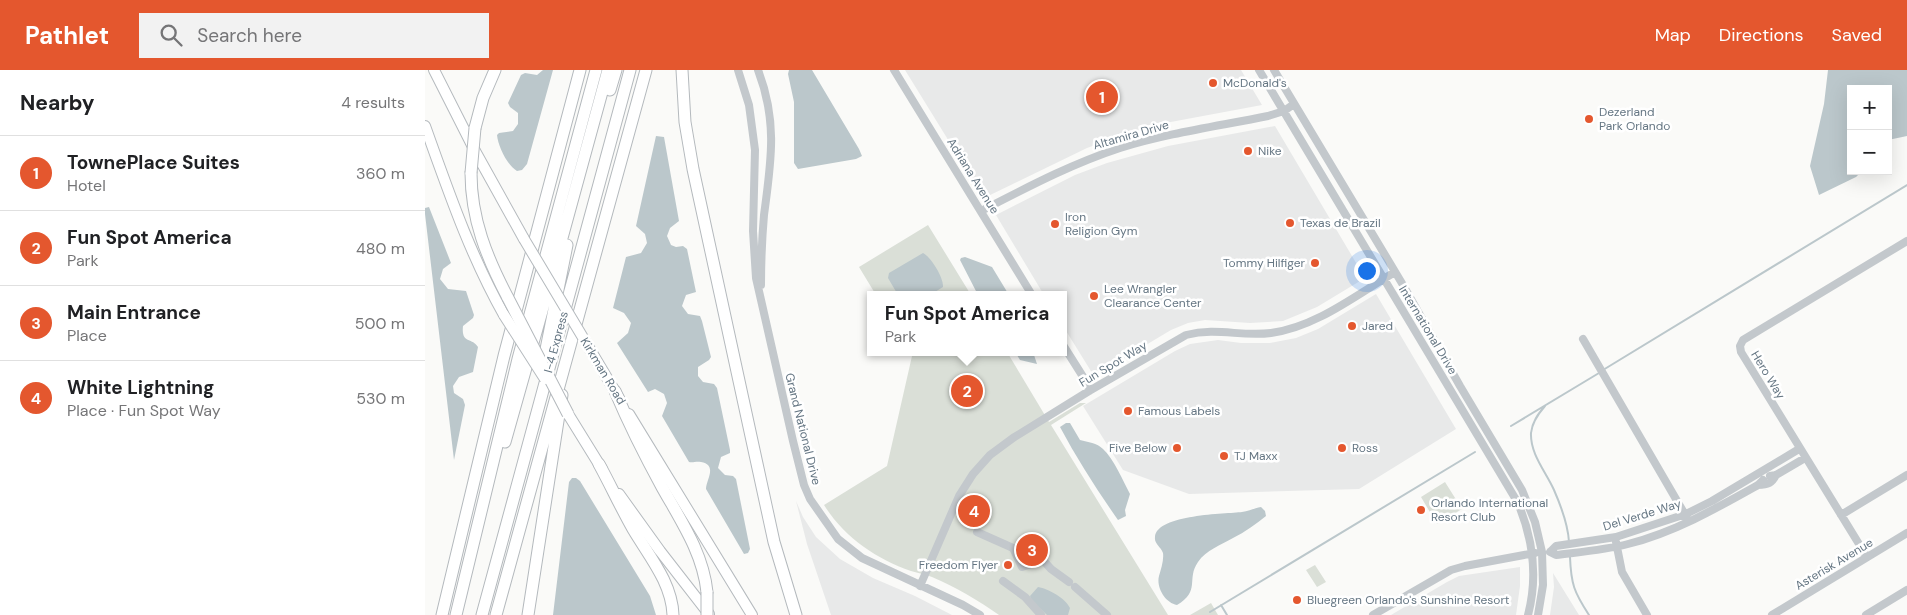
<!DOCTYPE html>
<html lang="en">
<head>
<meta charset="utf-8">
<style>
	body { margin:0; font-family:"DM Sans",sans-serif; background:#f2f2f2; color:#202124 }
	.controls { position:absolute; right:15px; top:15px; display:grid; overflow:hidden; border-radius:0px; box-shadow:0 5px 20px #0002 }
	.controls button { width:45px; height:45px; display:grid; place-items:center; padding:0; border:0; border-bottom:1px solid #e0e0e0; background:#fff; color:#202124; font:25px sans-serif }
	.you { position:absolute; left:941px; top:200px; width:18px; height:18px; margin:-12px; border:4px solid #fff; border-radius:50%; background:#1a73e8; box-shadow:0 0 0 8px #1a73e833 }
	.badge { display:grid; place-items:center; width:32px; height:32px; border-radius:50%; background:#e4572e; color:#fff; font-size:16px; font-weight:700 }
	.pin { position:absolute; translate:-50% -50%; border:2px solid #fff; box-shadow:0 1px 5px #0006 }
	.popup { position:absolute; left:442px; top:221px; width:200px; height:65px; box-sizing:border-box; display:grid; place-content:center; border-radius:0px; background:#fff; filter:drop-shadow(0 1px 4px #0005); font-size:16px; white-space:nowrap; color:#757577 }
	.popup b { font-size:19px; color:#202124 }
	.popup::after { content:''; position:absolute; left:50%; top:100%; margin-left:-10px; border:10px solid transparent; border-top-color:#fff }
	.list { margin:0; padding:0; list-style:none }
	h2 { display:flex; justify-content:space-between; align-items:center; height:65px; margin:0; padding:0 20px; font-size:21px }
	h2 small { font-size:16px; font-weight:400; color:#757577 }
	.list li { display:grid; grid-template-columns:32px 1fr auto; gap:15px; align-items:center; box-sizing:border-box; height:75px; padding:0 20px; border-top:1px solid #e0e0e0 }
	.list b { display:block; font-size:19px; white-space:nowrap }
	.list p { margin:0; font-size:16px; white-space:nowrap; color:#757577 }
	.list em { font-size:16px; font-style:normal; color:#757577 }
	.icon { flex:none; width:28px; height:28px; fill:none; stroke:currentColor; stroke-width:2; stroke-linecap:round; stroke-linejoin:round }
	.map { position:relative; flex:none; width:1482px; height:545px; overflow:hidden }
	header { display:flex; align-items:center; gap:30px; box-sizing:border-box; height:70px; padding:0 25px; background:#e4572e; color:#fff }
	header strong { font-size:24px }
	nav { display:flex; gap:28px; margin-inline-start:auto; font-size:18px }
	.search { width:350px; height:45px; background:#f2f2f2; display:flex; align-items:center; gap:12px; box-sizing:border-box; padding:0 18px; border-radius:0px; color:#757577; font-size:19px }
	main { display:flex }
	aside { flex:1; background:#fff }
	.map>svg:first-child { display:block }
	.built { fill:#e8e9e9 }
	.green { fill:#dadfd7 }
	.water { fill:#bbc7cb }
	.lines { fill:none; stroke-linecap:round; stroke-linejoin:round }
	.stream { stroke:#bbc7cb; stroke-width:2 }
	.major-casing { stroke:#b5babe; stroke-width:12 }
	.highway-casing { stroke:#b4b9bd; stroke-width:13 }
	.minor { stroke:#c3c8cc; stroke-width:8 }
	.major { stroke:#fff; stroke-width:10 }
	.highway { stroke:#fff; stroke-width:11 }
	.major-bridge-casing { stroke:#b5babe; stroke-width:12; stroke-linecap:butt }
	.highway-bridge-casing { stroke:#b4b9bd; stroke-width:13; stroke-linecap:butt }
	.major-bridge { stroke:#fff; stroke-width:10 }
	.highway-bridge { stroke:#fff; stroke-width:11 }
	.poi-dot { fill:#e4572e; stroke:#fff; stroke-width:2 }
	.labels { text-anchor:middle; stroke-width:5; stroke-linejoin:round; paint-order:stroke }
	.poi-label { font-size:12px; fill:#657683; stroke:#fff; text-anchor:start }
	.street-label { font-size:12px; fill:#657683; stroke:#fff }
</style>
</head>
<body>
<header>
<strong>Pathlet</strong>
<div class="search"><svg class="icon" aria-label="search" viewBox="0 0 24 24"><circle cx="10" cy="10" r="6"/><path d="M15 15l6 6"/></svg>Search here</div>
<nav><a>Map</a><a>Directions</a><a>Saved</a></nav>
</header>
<main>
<aside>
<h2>Nearby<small>4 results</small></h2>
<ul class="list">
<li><span class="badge">1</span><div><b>TownePlace Suites</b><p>Hotel</p></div><em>360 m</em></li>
<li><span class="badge">2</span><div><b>Fun Spot America</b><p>Park</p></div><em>480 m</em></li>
<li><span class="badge">3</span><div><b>Main Entrance</b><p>Place</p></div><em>500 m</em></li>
<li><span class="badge">4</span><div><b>White Lightning</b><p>Place · Fun Spot Way</p></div><em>530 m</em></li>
</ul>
</aside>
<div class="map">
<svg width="1482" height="545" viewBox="0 0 1482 545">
	<rect width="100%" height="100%" fill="#fafaf8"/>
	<path class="built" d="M480,0h336l21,35 -102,19 -43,13 -30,11 -103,50z
		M850,56l90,152 -48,29 -34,14 -33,2 -45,-3 -17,3 -17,7 -77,46 -31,-50v-31h-19l-48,-80 79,-40 32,-12 61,-17z
		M951,224l80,135 -97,60 -170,5 -66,-24 -40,-64 92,-55 15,-7 28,-4 23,3h29l26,-5 22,-9z
		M371,431l7,16 13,20 24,22 33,19 42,18 37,19h-121l-24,-71z
		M1095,497v19l-4,29h-125l56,-33 12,-6z
		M1128,503l26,42h-29l4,-28z"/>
	<path class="green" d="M503,155l43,70h-95l-17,-28z
		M485,282h97l42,70 31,-19h6l-35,22 117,190h-169c-20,-14 -43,-28 -67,-38 -5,-2 -14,-4 -21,-6 -35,-12 -67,-34 -87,-66l63,-39 25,-110z
		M1020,412l17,27 -25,15 -16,-27z
		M890,495l11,17 -9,5 -11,-17z
		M786,533l7,12h-28z"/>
	<path class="water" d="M118,0h10l-26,94 -5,6 -5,1c-10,-6 -19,-25 -20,-36l2,-2 14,-2 5,-7v-11l-8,-6 -2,-4 13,-28 4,-2 12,2z
		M364,0h23l47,79 3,7 -6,3 -58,10 -4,-6v-61l-6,-28z
		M1403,0h79v66l-19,4v-51h-37v82h11l-6,6 -37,18 -9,-29 14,-62z
		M231,66l8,1 15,84 -9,7 -3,8 4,9 5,2 7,-1 4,3 9,43 -10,3 -4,11 6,8 12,2 2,5 9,36 -2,3 -11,7v9l5,6 11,2 3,4 13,62v3l-9,4 -3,11 7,7 8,1 3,3 14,70 -2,4 -4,1 -38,-65c0,-9 12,-24 -5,-27 -5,-1 -8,1 -12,0l-27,-46 5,-13 -3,-9 -9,-5 -7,3 -31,-49 11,-10 3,-10 -7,-10 -11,-5 13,-51 15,-4 6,-10 -2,-9 -9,-8z
		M4,137l22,56 -8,6 -3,10 8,10 18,2 8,24 -1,3 -10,8c-2,18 9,11 15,21l-5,25 -14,5 -6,9 1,7 9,6 2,6 -11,55 -29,-246v-6z
		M498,183c8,4 21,25 20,34l-13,8h-32l-10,-17 1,-5z
		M540,187l27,10 17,28h-31l-18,-35 1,-2z
		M590,282h18l4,12 -17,-4z
		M641,353h4l10,17c8,2 17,3 23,9 11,10 20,32 27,45l-5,16 1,6 -8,4c-21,-30 -41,-61 -58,-93z
		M147,408h4l4,3 70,115 6,19h-103l16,-133z
		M836,437l4,4 1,5c-10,8 -21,16 -33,22 -12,7 -27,12 -35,24 -12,17 3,29 -21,43 -12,-2 -21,-18 -18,-29 2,-7 5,-16 4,-23 -2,-6 -9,-9 -8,-16 2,-23 71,-23 87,-25 7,-1 13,-4 19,-5z
		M613,517c11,2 27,11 32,21l-2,7h-21l-15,-14 -2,-5z"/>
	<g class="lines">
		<path class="stream" d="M1178,300l304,-185
			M1120,336c-7,8 -13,16 -14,27 -1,21 15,39 23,57 7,16 14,34 15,52
			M1086,356l88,-53
			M1145,487c1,27 4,35 19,58
			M796,535l6,10
			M785,542l265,-160"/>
		<g class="major-casing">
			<path id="major" d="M9,0l41,81 49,88
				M0,56c23,64 45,129 79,189
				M160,271l34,57
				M143,344l34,55
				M204,344l123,201
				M194,424l41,57 49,63"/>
		</g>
		<g class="highway-casing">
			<path id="highway" d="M257,0l3,52 8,47 81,373 22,73
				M185,20l6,-20
				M50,58l8,-30 12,-28
				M46,103c0,46 16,85 37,125
				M119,289l23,-114
				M190,321c14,33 30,65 47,96 19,34 41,66 45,105
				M80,372l37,-131 66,-241
				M174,394c12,22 22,44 34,65 16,27 39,54 40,86
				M17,545l62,-259 76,-286
				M31,545l62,-256 78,-289
				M57,545l148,-545
				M71,545l150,-545
				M103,545l34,-220"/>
		</g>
		<path class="minor" d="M313,0l11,35 6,45 -2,81 3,47 37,163 11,44 6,14 28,40 24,19 101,47 17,10
			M333,0c20,52 13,92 6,145 -2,23 -3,46 -3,70
			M469,0l138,225
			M834,0l259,433c15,36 20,74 10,112
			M849,0l129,215 57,101 62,104 13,32 7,30 1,33 -5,30
			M556,141c45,-23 90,-47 139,-63 48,-15 99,-22 148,-32l16,-5 10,-7
			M1158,269l104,179
			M638,275l24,38 2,8
			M1345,406l6,-1 29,-17
			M1333,415c10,0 14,-2 18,-10
			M1416,445l66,-40
			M552,462l36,16 9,19 21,-7 8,9 18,13
			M1191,472l6,30 25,43
			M1125,482l6,-6 60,-9 70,-23 26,-13 87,-52
			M1125,482l6,3c24,-3 49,-5 72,-11 47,-12 89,-36 130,-59l5,-5
			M1442,487l-126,-205 -1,-6 3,-6 164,-99
			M578,511l22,16 16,18
			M495,516l39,-90 14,-22 17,-19 23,-17 76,-47 97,-56c31,-8 55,2 85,-2 45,-6 85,-38 124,-61
			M650,517l32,28
			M948,545l78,-45 14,-4 70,-13
			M1347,545l135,-82
			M1441,545l41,-25"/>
		<use href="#major" class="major"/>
		<use href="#highway" class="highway"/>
		<g class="major-bridge-casing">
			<path id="major-bridge" d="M99,169l61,102
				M79,245l41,64"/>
		</g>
		<g class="highway-bridge-casing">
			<path id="highway-bridge" d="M46,103l4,-45
				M83,228l60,116
				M282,522v23"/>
		</g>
		<use href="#major-bridge" class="major-bridge"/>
		<use href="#highway-bridge" class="highway-bridge"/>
	</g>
	<g class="poi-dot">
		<circle cx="788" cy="13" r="5"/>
		<circle cx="1164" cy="49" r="5"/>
		<circle cx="823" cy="81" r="5"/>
		<circle cx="865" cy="153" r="5"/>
		<circle cx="630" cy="154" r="5"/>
		<circle cx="890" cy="193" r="5"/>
		<circle cx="669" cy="226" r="5"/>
		<circle cx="927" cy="256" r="5"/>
		<circle cx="703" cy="341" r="5"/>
		<circle cx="752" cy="378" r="5"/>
		<circle cx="917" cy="378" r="5"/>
		<circle cx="799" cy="386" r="5"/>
		<circle cx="996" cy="440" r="5"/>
		<circle cx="583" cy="495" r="5"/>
		<circle cx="872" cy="530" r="5"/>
	</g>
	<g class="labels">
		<g class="poi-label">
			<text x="798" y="17">McDonald's</text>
			<text x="1174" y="46">Dezerland<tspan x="1174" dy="14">Park Orlando</tspan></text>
			<text x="833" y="85">Nike</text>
			<text x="640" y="151">Iron<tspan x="640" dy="14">Religion Gym</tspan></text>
			<text x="875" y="157">Texas de Brazil</text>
			<text x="880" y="197" text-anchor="end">Tommy Hilfiger</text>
			<text x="679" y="223">Lee Wrangler<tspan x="679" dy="14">Clearance Center</tspan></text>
			<text x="937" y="260">Jared</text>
			<text x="713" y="345">Famous Labels</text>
			<text x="742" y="382" text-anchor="end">Five Below</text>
			<text x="927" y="382">Ross</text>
			<text x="809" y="390">TJ Maxx</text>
			<text x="1006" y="437">Orlando International<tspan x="1006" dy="14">Resort Club</tspan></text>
			<text x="573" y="499" text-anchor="end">Freedom Flyer</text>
			<text x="882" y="534">Bluegreen Orlando's Sunshine Resort</text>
		</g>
		<g class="street-label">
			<text transform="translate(706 65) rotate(-16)" y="4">Altamira Drive</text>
			<text transform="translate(548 106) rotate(58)" y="4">Adriana Avenue</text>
			<text transform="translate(1003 260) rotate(59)" y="4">International Drive</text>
			<text transform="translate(131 272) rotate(-75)" y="4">I-4 Express</text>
			<text transform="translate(688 294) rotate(-31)" y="4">Fun Spot Way</text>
			<text transform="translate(178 301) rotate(59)" y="4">Kirkman Road</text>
			<text transform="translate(1343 305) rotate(59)" y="4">Hero Way</text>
			<text transform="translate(378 359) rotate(76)" y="4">Grand National Drive</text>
			<text transform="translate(1217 445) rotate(-17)" y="4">Del Verde Way</text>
			<text transform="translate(1409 494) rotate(-31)" y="4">Asterisk Avenue</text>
		</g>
	</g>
</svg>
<div class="controls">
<button>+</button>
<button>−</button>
</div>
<div class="you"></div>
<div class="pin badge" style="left:677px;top:27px">1</div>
<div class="pin badge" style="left:542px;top:321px">2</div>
<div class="popup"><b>Fun Spot America</b>Park</div>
<div class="pin badge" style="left:607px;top:480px">3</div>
<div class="pin badge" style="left:549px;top:441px">4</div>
</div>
</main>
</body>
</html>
